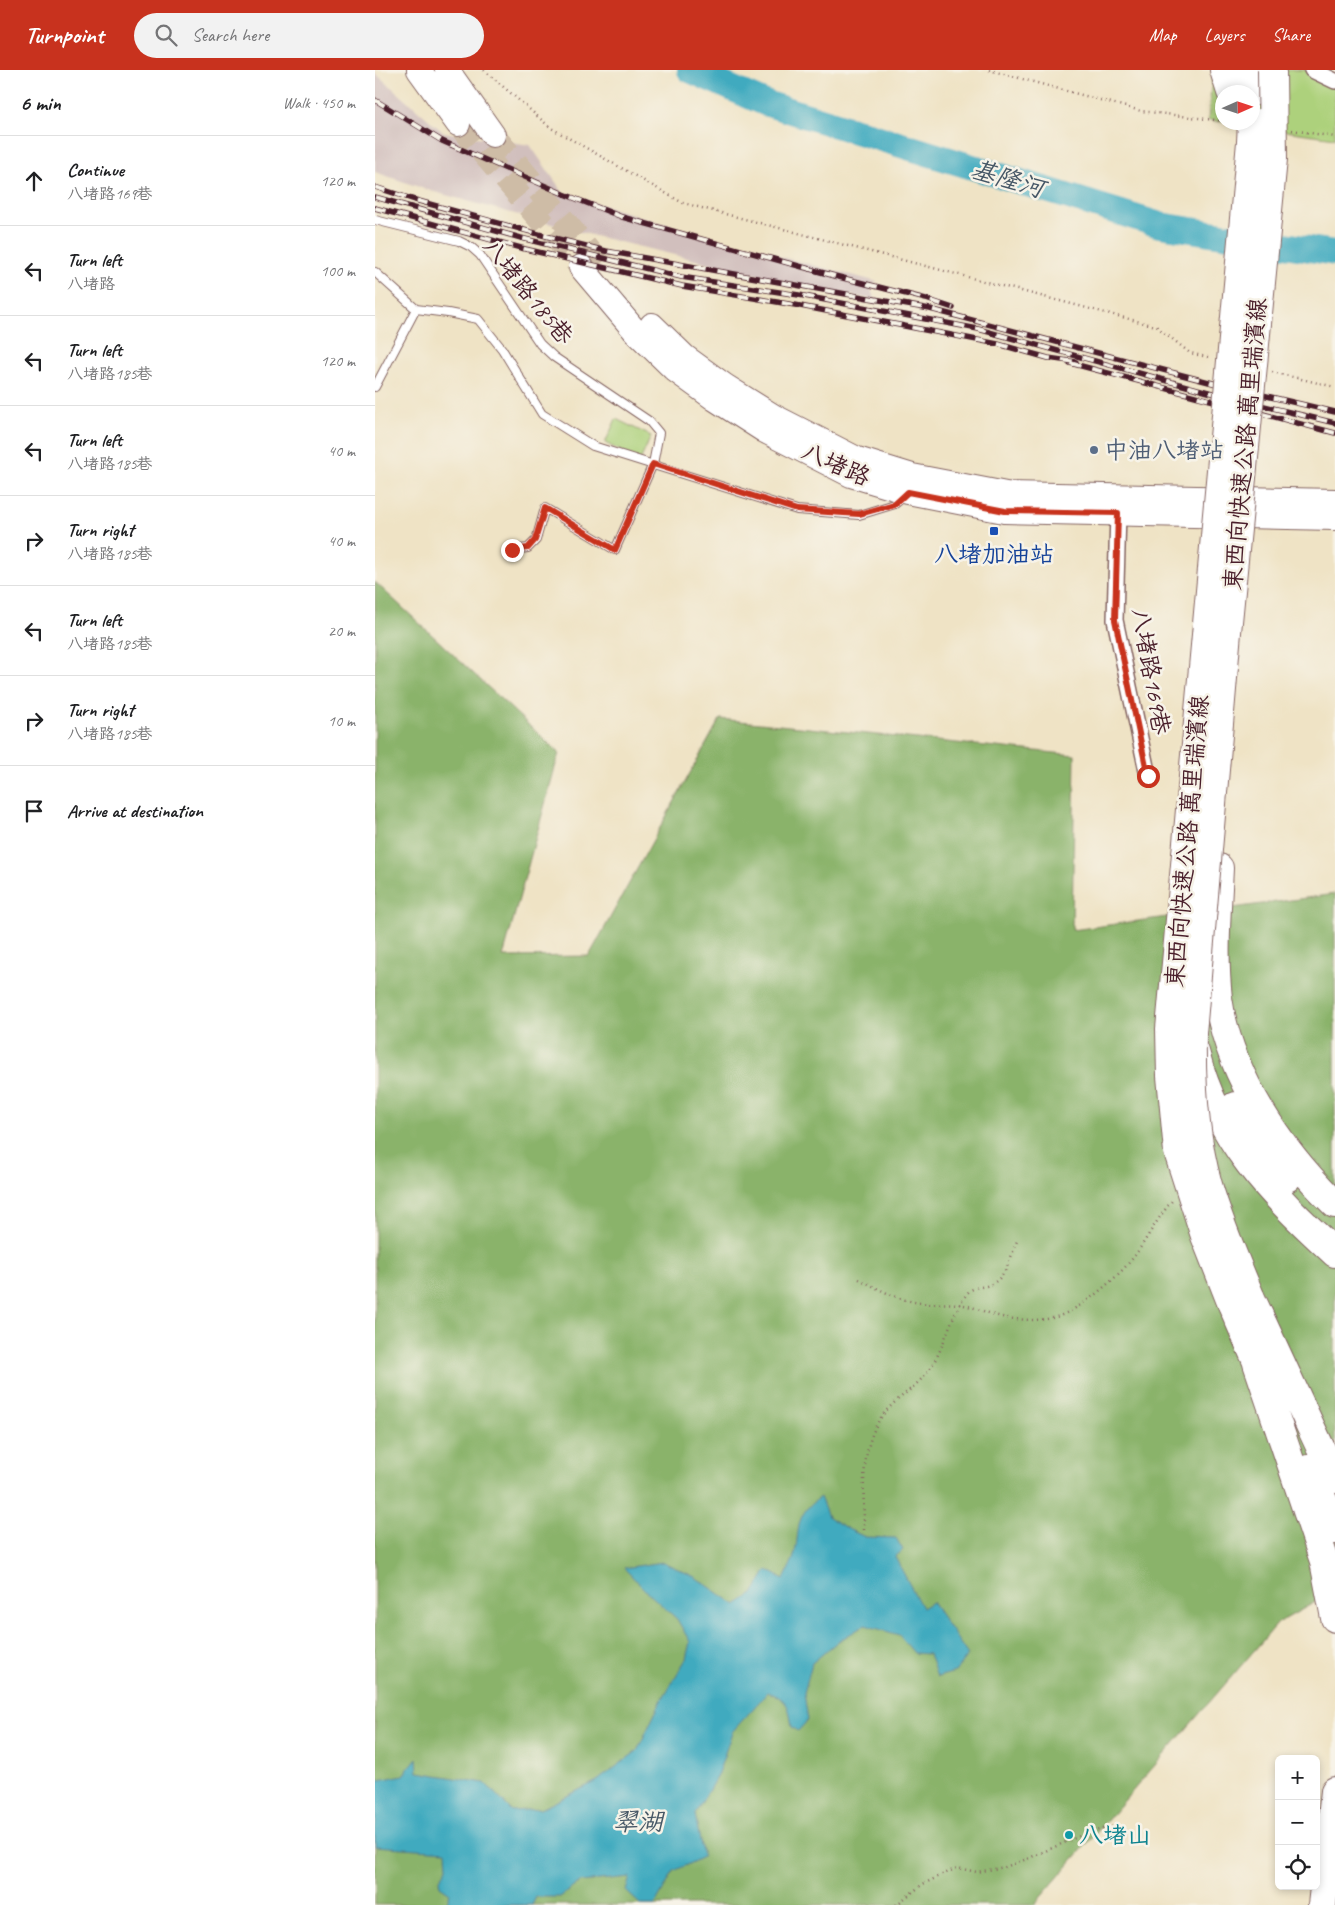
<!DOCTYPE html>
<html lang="en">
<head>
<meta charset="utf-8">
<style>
	body { margin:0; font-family:Caveat,"LXGW WenKai TC",sans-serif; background:#f2f2f2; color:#202124 }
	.controls { position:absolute; right:15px; bottom:15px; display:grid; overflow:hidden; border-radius:8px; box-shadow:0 2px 8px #0003 }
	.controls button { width:45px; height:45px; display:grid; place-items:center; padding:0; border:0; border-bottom:1px solid #e0e0e0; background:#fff; color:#202124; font:25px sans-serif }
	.compass { position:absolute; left:840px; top:15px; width:45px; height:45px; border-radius:50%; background:#fff; box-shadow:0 2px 8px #0003; rotate:87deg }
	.stop { position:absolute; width:15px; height:15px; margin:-11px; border:4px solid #c8321e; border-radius:50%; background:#fff }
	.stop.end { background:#c8321e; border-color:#fff; box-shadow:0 1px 5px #0008 }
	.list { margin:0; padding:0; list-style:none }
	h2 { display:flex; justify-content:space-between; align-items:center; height:65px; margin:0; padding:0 20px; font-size:21px }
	h2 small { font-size:16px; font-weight:400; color:#757577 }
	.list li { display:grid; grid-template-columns:32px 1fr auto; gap:15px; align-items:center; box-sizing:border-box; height:90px; padding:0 20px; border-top:1px solid #e0e0e0 }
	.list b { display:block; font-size:19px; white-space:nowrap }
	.list p { margin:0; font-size:16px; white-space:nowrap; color:#757577 }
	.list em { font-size:16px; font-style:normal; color:#757577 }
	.icon { flex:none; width:28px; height:28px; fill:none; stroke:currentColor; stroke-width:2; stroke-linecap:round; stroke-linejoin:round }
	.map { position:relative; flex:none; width:960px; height:1835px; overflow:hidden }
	header { display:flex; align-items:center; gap:30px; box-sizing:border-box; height:70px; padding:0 25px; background:#c8321e; color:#fff }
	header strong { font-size:24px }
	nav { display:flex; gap:28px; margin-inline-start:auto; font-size:18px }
	.search { width:350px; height:45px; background:#f2f2f2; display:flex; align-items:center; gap:12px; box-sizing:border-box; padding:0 18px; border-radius:28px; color:#757577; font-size:19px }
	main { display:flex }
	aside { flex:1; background:#fff }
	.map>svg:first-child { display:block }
	.industrial { fill:#d1bfbd }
	.green { fill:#add17b; stroke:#7c7853 }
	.forest { fill:#8ab36b; stroke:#6a694b }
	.water { fill:#40aabf; stroke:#456475 }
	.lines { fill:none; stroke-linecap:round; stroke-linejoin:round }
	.river { stroke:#40aabf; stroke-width:26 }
	.primary-tunnel { stroke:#cebca6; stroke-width:24; stroke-dasharray:24 12; stroke-linecap:butt }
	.lane-casing { stroke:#846461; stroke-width:10 }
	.street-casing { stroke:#846461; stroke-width:18 }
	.primary-casing { stroke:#846461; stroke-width:26 }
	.highway-casing { stroke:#846461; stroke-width:30 }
	.path { stroke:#846461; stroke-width:2.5; stroke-dasharray:1 4; stroke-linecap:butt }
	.lane { stroke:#fff; stroke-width:8 }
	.street { stroke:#fff; stroke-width:15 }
	.primary { stroke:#fff; stroke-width:24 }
	.highway { stroke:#fff; stroke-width:28 }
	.rail-casing { stroke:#4a1f2b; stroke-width:5.5 }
	.rail { stroke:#f7f3e8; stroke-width:4; stroke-dasharray:11; stroke-linecap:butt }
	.highway-bridge-casing { stroke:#846461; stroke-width:30; stroke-linecap:butt }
	.highway-bridge { stroke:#fff; stroke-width:28 }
	.route { stroke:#c8321e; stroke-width:6 }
	.service-dot { fill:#5c6f8a; stroke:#f7f3e8; stroke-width:2 }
	.transit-dot { fill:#1a4fb4; stroke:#f7f3e8; stroke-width:2 }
	.culture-dot { fill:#0f9aa8; stroke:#f7f3e8; stroke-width:2 }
	.labels { text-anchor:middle; stroke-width:5; stroke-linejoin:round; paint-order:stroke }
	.street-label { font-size:24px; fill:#4a1f2b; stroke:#f7f3e8 }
	.service-label { font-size:24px; fill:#4e5e75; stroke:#f7f3e8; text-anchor:start }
	.transit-label { font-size:24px; fill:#164399; stroke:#f7f3e8 }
	.culture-label { font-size:24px; fill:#0d838f; stroke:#f7f3e8; text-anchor:start }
	.water-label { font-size:25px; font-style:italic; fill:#465766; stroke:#f7f3e8 }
</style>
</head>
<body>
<header>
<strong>Turnpoint</strong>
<div class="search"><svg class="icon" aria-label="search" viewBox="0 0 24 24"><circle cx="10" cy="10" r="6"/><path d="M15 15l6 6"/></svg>Search here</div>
<nav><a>Map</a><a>Layers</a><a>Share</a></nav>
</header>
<main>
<aside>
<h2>6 min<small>Walk · 450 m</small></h2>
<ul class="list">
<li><svg class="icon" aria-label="ahead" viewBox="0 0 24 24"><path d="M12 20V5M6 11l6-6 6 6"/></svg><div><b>Continue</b><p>八堵路169巷</p></div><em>120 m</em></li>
<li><svg class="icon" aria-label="left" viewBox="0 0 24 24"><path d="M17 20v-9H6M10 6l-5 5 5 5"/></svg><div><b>Turn left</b><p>八堵路</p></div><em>100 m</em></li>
<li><svg class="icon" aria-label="left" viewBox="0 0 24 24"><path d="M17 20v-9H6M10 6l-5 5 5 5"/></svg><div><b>Turn left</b><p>八堵路185巷</p></div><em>120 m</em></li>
<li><svg class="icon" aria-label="left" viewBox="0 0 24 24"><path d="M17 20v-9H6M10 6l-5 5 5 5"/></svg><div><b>Turn left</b><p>八堵路185巷</p></div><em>40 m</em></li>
<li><svg class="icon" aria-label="right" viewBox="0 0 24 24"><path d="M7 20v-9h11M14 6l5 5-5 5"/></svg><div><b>Turn right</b><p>八堵路185巷</p></div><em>40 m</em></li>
<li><svg class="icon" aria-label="left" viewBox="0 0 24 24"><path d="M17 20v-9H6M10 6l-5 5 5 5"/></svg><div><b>Turn left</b><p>八堵路185巷</p></div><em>20 m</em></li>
<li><svg class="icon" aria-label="right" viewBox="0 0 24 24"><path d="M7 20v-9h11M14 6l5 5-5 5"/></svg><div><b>Turn right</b><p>八堵路185巷</p></div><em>10 m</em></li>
<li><svg class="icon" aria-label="arrive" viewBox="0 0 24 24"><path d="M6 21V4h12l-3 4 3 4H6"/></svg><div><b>Arrive at destination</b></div></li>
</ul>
</aside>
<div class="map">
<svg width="960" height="1835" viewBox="0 0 960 1835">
	<rect width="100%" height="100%" fill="#f7f3e8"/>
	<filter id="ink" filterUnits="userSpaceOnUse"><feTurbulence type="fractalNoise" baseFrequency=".02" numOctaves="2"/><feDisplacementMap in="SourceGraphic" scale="10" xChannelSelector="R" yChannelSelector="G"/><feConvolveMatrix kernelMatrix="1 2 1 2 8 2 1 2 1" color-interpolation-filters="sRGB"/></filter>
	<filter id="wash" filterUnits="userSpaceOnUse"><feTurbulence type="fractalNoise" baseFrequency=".0096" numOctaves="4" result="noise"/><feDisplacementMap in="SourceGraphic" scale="20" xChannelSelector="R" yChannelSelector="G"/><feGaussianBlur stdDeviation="1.12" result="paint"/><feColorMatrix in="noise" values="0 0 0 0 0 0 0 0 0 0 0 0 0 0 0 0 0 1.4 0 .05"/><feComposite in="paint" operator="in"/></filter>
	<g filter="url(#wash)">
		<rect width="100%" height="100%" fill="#efe3c5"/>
		<path class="industrial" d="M0,3l68,59 87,13 34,49 186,55 128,33 -9,3 6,15 -71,-14 -209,-50 -164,-45 -56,-19z"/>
		<path class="green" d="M838,0h102l20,12v56l-107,-15 25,-1v-30h-30l-1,30 -14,-2z
			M241,349l35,17 -11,25 -35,-18z"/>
		<path class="forest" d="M0,512l184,171 -56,204 86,-1 131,-237 355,36 -3,175 263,-36v697l-57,32 -244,282h-659z"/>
		<path class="water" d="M445,1427l8,20 20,12 17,8 31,1 7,12 -8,7 27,51 10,-6 36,53 -13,17 -18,5 -8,-23 -15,-1 -15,-18 -34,-10 -28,17 -25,21 -8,30 4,27 -10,11 -6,-4c-3,-20 -3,-27 -24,-35l-36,40 -14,42 -23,40 8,43 -29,14 -19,34h-14l-15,-14 4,-14 -50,5 -20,15h-24l-4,8h-86l4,-12 -10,-7 -1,-5 8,-13 -1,-17 -71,-5v-70l5,4 23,-5 14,-17 1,14 67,11 27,28 29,-2 56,-28 40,-30 24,-50 25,-42 4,-17 -13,-23 -31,-28 -22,-23 39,-6 32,15 41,28 17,-11 14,-24 17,9c3,-8 9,-17 11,-26 5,-27 0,-38 25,-56z"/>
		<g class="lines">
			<path class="river" d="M315,0l75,33 395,122 175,28"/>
		</g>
	</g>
	<g filter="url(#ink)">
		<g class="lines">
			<path class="primary-tunnel" d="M83,54l123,143
				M118,65l114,138"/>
			<g class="lane-casing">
				<path id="lane" d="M0,150l84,21 12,6 9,8 60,89 14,13 95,64 10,12 -6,31 -38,86 -70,-42 -9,32 -8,8 -16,2
					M0,202l41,37 32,4 30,6 24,30 40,65 51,32 204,64 62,5 36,-11 11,-9
					M0,317l41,-78"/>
			</g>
			<g class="street-casing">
				<path id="street" d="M937,0l23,11
					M743,443l-3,107 33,156"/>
			</g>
			<g class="primary-casing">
				<path id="primary" d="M44,0l39,54
					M72,0l46,65
					M206,197l55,65 39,38 40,29 50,32 86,44 57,17 96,19 331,7
					M277,255l33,32 40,29 48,30 84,43 55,17 94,18 329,7"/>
			</g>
			<g class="highway-casing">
				<path id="highway" d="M849,0l7,22
					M877,22v-22
					M844,798c-2,44 -6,87 -1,130 11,78 62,152 117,206
					M820,982c23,89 75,141 140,201
					M860,1036l14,26 38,46
					M875,1226l85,183
					M856,1232l33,76
					M882,1293l67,198 11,57
					M933,1399l24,50 3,11
					M947,1835l13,-114"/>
			</g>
			<path class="path" d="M109,0l67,58 132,75 473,123 34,27 21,5
				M614,0l152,41 82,10
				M917,60l43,7
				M897,302l63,15
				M484,1209c20,10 40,22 63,24 14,2 28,-1 42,2 17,4 33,13 51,14 13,1 28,2 41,-2 25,-7 65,-42 80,-63 12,-17 22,-37 36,-53
				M489,1460c0,-38 -5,-86 21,-118 13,-15 32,-25 44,-42 16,-22 21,-54 37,-75 6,-8 11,-7 20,-9 20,-5 24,-28 31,-45
				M521,1835l27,-21 34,-16 20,4 28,-5 22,-8 55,-24 30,-9"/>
			<use href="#lane" class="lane"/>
			<use href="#street" class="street"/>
			<use href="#primary" class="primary"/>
			<use href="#highway" class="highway"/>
			<g class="rail-casing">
				<path id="rail" d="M0,30l67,41 122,53 58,23 213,59 91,23 27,9
					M0,117l40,13 127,35 64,16 324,58 298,78 107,25
					M0,127l146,41 160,39 118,18 179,34 245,67 112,27
					M0,138l146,40 161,38 113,19 203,39 50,14 28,4
					M695,293l265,70"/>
			</g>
			<use href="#rail" class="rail"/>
			<g class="highway-bridge-casing">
				<path id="highway-bridge" d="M875,1226c-15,-36 -31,-73 -42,-111 -14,-50 -17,-101 -16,-152l35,-401 46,-473 -1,-89
					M856,1232l-26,-66 -27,-84 -7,-76 -1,-47 81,-887 1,-20"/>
			</g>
			<use href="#highway-bridge" class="highway-bridge"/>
		</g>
	</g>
	<g class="lines" filter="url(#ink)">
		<path class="route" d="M137,480l16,-2 7,-8 10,-32 70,42 38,-86 144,46 62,4 36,-10 13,-12 97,19 113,2 -3,107 33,156"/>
	</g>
	<circle class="service-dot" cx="719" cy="380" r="5"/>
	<rect class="transit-dot" x="614" y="456" width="10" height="10" rx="2.5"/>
	<circle class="culture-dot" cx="694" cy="1765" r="5"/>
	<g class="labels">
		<g class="street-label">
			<text transform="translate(153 221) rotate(51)" y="8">八堵路185巷</text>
			<text transform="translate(870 374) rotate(-85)" y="8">東西向快速公路 萬里瑞濱線</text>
			<text transform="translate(461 394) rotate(24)" y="8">八堵路</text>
			<text transform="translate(776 601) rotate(80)" y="8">八堵路169巷</text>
			<text transform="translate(812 771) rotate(-85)" y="8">東西向快速公路 萬里瑞濱線</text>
		</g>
		<g class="service-label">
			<text x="729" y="388">中油八堵站</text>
		</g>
		<g class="transit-label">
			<text x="619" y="492">八堵加油站</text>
		</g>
		<g class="culture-label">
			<text x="704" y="1773">八堵山</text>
		</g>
		<g class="water-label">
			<text transform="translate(633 108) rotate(17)" y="9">基隆河</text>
			<text x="263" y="1760">翠湖</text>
		</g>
	</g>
</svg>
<div class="controls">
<button>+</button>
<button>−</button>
<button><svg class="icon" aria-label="locate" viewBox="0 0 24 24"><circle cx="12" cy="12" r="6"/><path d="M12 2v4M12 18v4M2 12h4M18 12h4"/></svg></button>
</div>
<svg class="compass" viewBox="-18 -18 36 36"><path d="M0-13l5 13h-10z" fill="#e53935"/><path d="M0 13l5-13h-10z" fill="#757577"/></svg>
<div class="stop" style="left:773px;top:706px"></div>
<div class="stop end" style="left:137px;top:480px"></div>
</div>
</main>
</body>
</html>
